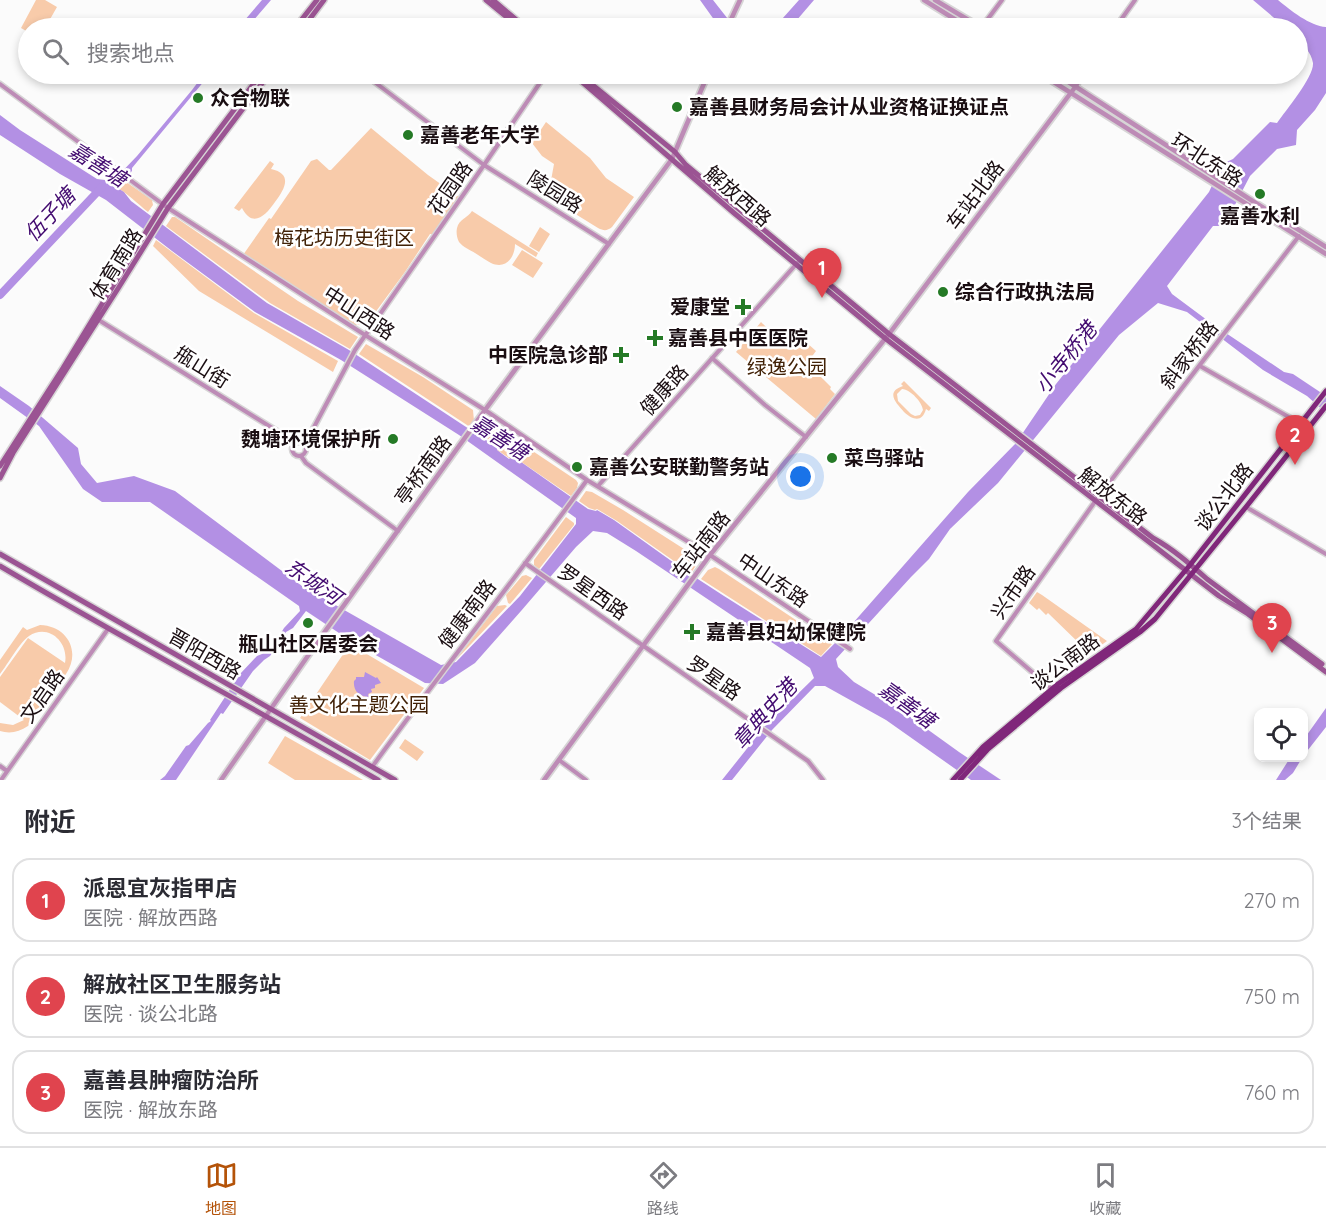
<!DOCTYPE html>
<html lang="zh">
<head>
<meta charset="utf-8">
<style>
	body { margin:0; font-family:Quicksand,"Noto Sans SC",sans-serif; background:#f2f2f3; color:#2b2b33 }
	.controls { position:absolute; right:18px; bottom:18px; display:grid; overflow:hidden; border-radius:12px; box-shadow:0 3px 9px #0003 }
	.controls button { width:54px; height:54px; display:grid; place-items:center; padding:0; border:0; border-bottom:2px solid #e1e1e2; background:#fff; color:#2b2b33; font:30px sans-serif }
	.you { position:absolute; left:801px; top:477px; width:21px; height:21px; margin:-15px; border:4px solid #fff; border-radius:50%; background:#1a73e8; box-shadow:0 0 0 9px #1a73e833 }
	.badge { display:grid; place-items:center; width:39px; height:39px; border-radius:50%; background:#b45309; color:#fff; font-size:20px; font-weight:700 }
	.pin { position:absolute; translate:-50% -50px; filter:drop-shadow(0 2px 3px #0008) }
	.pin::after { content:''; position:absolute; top:32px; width:21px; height:18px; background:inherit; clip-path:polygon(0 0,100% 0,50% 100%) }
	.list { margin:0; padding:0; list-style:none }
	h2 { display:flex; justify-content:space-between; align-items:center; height:78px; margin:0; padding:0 24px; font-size:26px }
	h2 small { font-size:20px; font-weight:400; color:#7c7c81 }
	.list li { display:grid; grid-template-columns:39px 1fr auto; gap:18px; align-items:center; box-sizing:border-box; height:84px; margin:0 12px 12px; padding:0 12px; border:2px solid #e1e1e2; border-radius:18px }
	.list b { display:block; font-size:22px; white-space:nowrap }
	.list p { margin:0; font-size:20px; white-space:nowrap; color:#7c7c81 }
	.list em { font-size:20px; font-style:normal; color:#7c7c81 }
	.icon { flex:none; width:33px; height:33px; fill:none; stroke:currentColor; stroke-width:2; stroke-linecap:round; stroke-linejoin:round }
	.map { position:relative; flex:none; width:1326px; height:780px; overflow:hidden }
	.search { position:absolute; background:#fff; box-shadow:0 3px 9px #0003; left:18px; right:18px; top:18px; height:66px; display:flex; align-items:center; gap:15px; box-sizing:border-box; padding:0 21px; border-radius:33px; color:#7c7c81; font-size:22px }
	.sheet { height:366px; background:#fff }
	nav { display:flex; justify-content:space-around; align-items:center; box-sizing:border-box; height:84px; border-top:2px solid #e1e1e2; background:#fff; font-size:16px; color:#7c7c81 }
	nav a { display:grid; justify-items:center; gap:3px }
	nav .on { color:#b45309 }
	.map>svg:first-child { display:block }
	.green { fill:#f8cbaa; fill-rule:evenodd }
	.water { fill:#b390e4 }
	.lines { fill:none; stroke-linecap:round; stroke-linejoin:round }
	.river { stroke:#b390e4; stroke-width:8 }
	.minor-casing { stroke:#d7d5d6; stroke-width:7 }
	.tertiary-casing { stroke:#d7d5d6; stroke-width:8 }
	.secondary-casing { stroke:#d7d5d6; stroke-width:8 }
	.primary-casing { stroke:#d7d5d6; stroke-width:8 }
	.minor { stroke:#bd8bb6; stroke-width:4 }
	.tertiary { stroke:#bd8bb6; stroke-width:4.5 }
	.secondary { stroke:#9b5493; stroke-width:5 }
	.primary { stroke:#80277a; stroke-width:5 }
	.poi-dot { fill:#257a26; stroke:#fff; stroke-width:2 }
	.labels { text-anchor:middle; stroke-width:5; stroke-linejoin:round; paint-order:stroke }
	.poi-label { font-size:20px; font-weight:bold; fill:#1a0e12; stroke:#fff; text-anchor:start }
	.street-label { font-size:20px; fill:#1a0e12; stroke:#fff }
	.park-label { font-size:20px; fill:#422207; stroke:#fff }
	.water-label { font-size:21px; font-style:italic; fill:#430b70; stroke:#fff }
</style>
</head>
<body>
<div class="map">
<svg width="1326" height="780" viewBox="0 0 1326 780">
	<rect width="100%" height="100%" fill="#fbfbfb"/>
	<path class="green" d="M36,0h9l12,7 -12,21h-17v4l-7,-4z
		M546,122l44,36 16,20 28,19 -22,30c-5,4 -8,4 -14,1l-50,-31 6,-33 -12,-8 -10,-13z
		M371,128l57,47 31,22 -26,37h-3l-25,38 -39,53h-13l-110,-70 26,-37 2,1 40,-58 6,-2 12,11h2z
		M270,161l4,3 -3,5c23,5 13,21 4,33 -9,13 -22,27 -33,6l-3,3 -5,-3z
		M122,179l30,21 1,5 -5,7c-10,-8 -21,-19 -32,-25z
		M472,211l66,42 -2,4 -21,-13c0,13 -9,26 -24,19 -6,-3 -11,-7 -16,-10 -5,-3 -12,-6 -16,-11 -2,-4 -3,-9 -2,-14 2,-9 11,-10 15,-17z
		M172,217h3l123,84 60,36 -8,12 -80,-46 -104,-77z
		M540,227l10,7 -11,18 -10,-6z
		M156,240l98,73 84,48 -5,11 -134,-81 -46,-45z
		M522,250l21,13 -10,15 -21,-13z
		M761,322l25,24 12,-11 18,16 -9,12 24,24 -1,2 5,5 -19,25 -80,-67z
		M366,344l57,33 50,33 1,11 -4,6 -111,-73z
		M904,381l27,27 -2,3 -3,-2c-4,14 -13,11 -22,3 -8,-9 -19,-20 -1,-26l-2,-2zM902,389c9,1 20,13 21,21l-3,5 -5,1 -4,-2 -13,-13 -1,-7z
		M494,425l82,55 2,3 -1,5 -6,8 -54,-37 -8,-1 -12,-8 2,-2 -2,-2 -19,-14 5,-6z
		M586,491l6,1 31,18 72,46 2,8 -6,9 -74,-52 -20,-12 -2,1 -6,-2 -10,-7z
		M566,517l8,6v2l-35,44 -5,-4v-5z
		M715,567l4,2 113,75 -11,12 -120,-77 7,-9z
		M526,575l6,3 -22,26 -2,-1 -2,-8 16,-19z
		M1037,592l5,3 65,46 -22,16 -5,-6 3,-4 -35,-34 -2,2 -7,-7 -2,2 -8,-7z
		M505,605l2,1 -52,55 42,-55z
		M40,625c28,1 41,27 26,49l-38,52c-9,6 -18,8 -28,5v-8l13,2 11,-5 -24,-18v-25l28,-39 37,25c4,-20 -16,-40 -36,-27 -10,7 -21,28 -29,38v-14l23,-33 4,3z
		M350,644l74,44 -54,72 -70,-42z
		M285,736l78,44h-68l-27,-17z
		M405,739l19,13 -7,9 -18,-13z"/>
	<path class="water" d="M262,0h9l-24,28h-9z
		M700,0h13l22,28h-15z
		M799,0h15l-24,28h-16z
		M1253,0h25c12,10 32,26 48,27v66l-11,17 -18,20 -1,15 -19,4 -27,27 -26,50h-11l-46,60 5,8 39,29 73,49 9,2 33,22v17l-19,-17 -44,-26 -76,-58 -29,-9 -39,32 -121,148 -48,46 -21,30 -18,18 -75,82 2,8 16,15 48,29 57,41 42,28h-30l-85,-60 -61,-34h-10l-43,44 -40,50h-10l43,-54 49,-48 -4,-10 -174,-117 -29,-18 -14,-2 -17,16 -55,64 -46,52 -32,21 -18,-1 -74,-42 -45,-30 -13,17 -7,4 -3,6 -13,18 -6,4 -11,11 -30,43 -2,-1 -2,3 -43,64h-16l5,-4 21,-30 3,-1 19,-22 3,-2 -1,-1 30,-46 17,-18 5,-2 5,-5 7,-10 7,-6 3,-5 16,-17 -1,-5 -149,-104h-48l-19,-13 -44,-63 -39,-28v-12l29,20 49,42 3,16 16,19 37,-7 41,15 127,95 139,79 15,-3 64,-66 56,-72v-6l-117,-83 -118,-75 -86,-48 -83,-61 -66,-51 -46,-26 -60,-39v-20l20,15 77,49 16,2 24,-25 55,-66 12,-16h6l-78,94v3l-16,16 8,5 7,9 136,102 82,47 149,98 -1,2 12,9 1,-1 3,1 1,-2 74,52 8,2 1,-1 17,10 70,50 40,26 97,61 18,-18 129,-147 48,-49 40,-59 153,-192 13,-28 11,-5 37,-37 7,1c9,-13 37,-46 36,-60 -2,-11 -9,-17 -15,-24v-11h-12z
		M365,672l11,6 1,-1 4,6 -6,2v3l-4,1 1,3 -4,2 1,3c-10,0 -16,-6 -15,-16l2,-2v-2h8z
		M1326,708v19l-22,28v-16z
		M1290,758h12l-9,15 -8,7h-9z"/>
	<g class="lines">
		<path class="river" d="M0,295l102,-108"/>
		<g class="minor-casing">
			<path id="minor" d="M981,28l21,-28
				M1115,28l20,-28
				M364,74l120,91 125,79
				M0,84l168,124 197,127 120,75 102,70 123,75 140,94
				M1076,86l8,-12
				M97,319l193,120 4,4
				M712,358l53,47 41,32
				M1200,366l101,58 6,6
				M292 449a7 7 0 1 1 14 0a7 7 0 1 1-14 0Z
				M305,444l50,-94 129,-185 62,-91
				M301,456l5,7 92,68
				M598,486l202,-226
				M1246,507l80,47
				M525,563l283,198 15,19
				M1053,690l-57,-49 103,-145 200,-260
				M559,760l27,20
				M0,766l7,5
				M372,767c70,-97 145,-190 215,-287
				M1,780l107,-151"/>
		</g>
		<g class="tertiary-casing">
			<path id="tertiary" d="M924,0l45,28
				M935,0l47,28
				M727,28l13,-28
				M1041,74l285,180
				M1056,74l195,126 75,47
				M221,780l105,-150 159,-220 187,-251 36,-85
				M544,780l166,-225 179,-221 187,-248"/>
		</g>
		<g class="secondary-casing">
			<path id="secondary" d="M486,0l34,28
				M493,0l33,28
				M295,28l22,-28
				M303,28l21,-28
				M573,74l161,139 152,126 333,257 29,18 78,58
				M579,74l96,78 11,13 203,169 264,204c20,11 37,26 54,41l115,85
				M0,466l63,-98 100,-164 98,-130
				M0,478l13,-25 106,-166 49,-79 101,-134
				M0,554l395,226
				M0,566c125,74 253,141 378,214"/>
		</g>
		<g class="primary-casing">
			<path id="primary" d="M953,780l30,-33 75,-63 78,-55 54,-64 136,-174
				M960,780l28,-31 73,-61 79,-56 15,-13 91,-112 80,-101"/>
		</g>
		<use href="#minor" class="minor"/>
		<use href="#tertiary" class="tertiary"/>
		<use href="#secondary" class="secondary"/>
		<use href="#primary" class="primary"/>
	</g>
	<g class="poi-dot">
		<circle cx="198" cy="98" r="6"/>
		<circle cx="677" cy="107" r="6"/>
		<circle cx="408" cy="135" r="6"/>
		<circle cx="1260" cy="194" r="6"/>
		<circle cx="943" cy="292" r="6"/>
		<path d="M740 298h6v6h6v6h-6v6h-6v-6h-6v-6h6z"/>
		<path d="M652 329h6v6h6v6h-6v6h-6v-6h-6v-6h6z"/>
		<path d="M618 346h6v6h6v6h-6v6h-6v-6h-6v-6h6z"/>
		<circle cx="393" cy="439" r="6"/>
		<circle cx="832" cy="458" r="6"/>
		<circle cx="577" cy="467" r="6"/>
		<circle cx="308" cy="623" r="6"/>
		<path d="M689 623h6v6h6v6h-6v6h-6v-6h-6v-6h6z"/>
	</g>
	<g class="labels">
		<g class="poi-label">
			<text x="210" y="105">众合物联</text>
			<text x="689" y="114">嘉善县财务局会计从业资格证换证点</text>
			<text x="420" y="142">嘉善老年大学</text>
			<text x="1260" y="223" text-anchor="middle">嘉善水利</text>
			<text x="955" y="299">综合行政执法局</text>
			<text x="730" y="314" text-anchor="end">爱康堂</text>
			<text x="668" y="345">嘉善县中医医院</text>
			<text x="608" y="362" text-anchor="end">中医院急诊部</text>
			<text x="381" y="446" text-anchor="end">魏塘环境保护所</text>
			<text x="844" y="465">菜鸟驿站</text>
			<text x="589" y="474">嘉善公安联勤警务站</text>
			<text x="706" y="639">嘉善县妇幼保健院</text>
			<text x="308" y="651" text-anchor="middle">瓶山社区居委会</text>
		</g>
		<g class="street-label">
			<text transform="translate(1207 160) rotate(33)" y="7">环北东路</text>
			<text transform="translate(450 188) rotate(-55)" y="7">花园路</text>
			<text transform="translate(555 192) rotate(32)" y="7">陵园路</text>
			<text transform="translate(975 195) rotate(-53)" y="7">车站北路</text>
			<text transform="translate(738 196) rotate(41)" y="7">解放西路</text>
			<text transform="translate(116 264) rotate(-58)" y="7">体育南路</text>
			<text transform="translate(359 313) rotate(33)" y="7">中山西路</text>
			<text transform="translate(1189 355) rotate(-52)" y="7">斜家桥路</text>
			<text transform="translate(202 367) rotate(32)" y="7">甁山街</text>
			<text transform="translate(664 390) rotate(-48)" y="7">健康路</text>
			<text transform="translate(423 470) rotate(-54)" y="7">亭桥南路</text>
			<text transform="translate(1113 496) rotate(38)" y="7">解放东路</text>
			<text transform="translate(1224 497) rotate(-52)" y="7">谈公北路</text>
			<text transform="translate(701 545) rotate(-52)" y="7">车站南路</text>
			<text transform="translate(773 580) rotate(34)" y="7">中山东路</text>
			<text transform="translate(593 592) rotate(35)" y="7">罗星西路</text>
			<text transform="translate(1013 592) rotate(-55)" y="7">兴市路</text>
			<text transform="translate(467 614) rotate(-53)" y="7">健康南路</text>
			<text transform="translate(205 654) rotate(30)" y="7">晋阳西路</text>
			<text transform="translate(1065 662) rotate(-37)" y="7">谈公南路</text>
			<text transform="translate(714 678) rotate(35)" y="7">罗星路</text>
			<text transform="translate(42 696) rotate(-55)" y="7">文启路</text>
		</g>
		<g class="park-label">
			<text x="344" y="245">梅花坊历史街区</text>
			<text x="787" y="374">绿逸公园</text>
			<text x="359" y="712">善文化主题公园</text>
		</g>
		<g class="water-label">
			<text transform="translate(98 165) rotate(32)" y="7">嘉善塘</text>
			<text transform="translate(50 215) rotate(-47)" y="7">伍子塘</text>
			<text transform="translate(1066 358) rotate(-51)" y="7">小寺桥港</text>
			<text transform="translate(500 438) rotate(33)" y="7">嘉善塘</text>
			<text transform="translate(313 582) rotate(35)" y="7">东城河</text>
			<text transform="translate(907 705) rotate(36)" y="7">嘉善塘</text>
			<text transform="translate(765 714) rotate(-48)" y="7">章典史港</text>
		</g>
	</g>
</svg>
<div class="controls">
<button><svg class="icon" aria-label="locate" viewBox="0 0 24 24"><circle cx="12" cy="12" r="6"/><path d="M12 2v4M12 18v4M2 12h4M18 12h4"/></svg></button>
</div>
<div class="you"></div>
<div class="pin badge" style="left:822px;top:298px;background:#e0444e">1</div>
<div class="pin badge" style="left:1295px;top:465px;background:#e0444e">2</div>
<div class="pin badge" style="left:1272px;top:653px;background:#e0444e">3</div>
<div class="search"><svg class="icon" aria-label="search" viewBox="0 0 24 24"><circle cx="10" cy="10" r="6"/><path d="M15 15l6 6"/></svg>搜索地点</div>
</div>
<section class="sheet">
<h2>附近<small>3个结果</small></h2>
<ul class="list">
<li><span class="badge" style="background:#e0444e">1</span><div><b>派恩宜灰指甲店</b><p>医院 · 解放西路</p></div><em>270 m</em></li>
<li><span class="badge" style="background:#e0444e">2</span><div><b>解放社区卫生服务站</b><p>医院 · 谈公北路</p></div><em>750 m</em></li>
<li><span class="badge" style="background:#e0444e">3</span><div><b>嘉善县肿瘤防治所</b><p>医院 · 解放东路</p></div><em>760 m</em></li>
</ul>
</section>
<nav>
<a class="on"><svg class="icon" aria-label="map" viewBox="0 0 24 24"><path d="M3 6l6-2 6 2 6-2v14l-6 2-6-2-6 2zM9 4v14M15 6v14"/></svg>地图</a>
<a><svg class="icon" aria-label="directions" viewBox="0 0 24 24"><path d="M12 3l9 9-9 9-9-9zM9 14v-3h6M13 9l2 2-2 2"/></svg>路线</a>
<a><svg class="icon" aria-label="saved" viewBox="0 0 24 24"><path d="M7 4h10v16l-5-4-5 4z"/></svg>收藏</a>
</nav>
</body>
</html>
